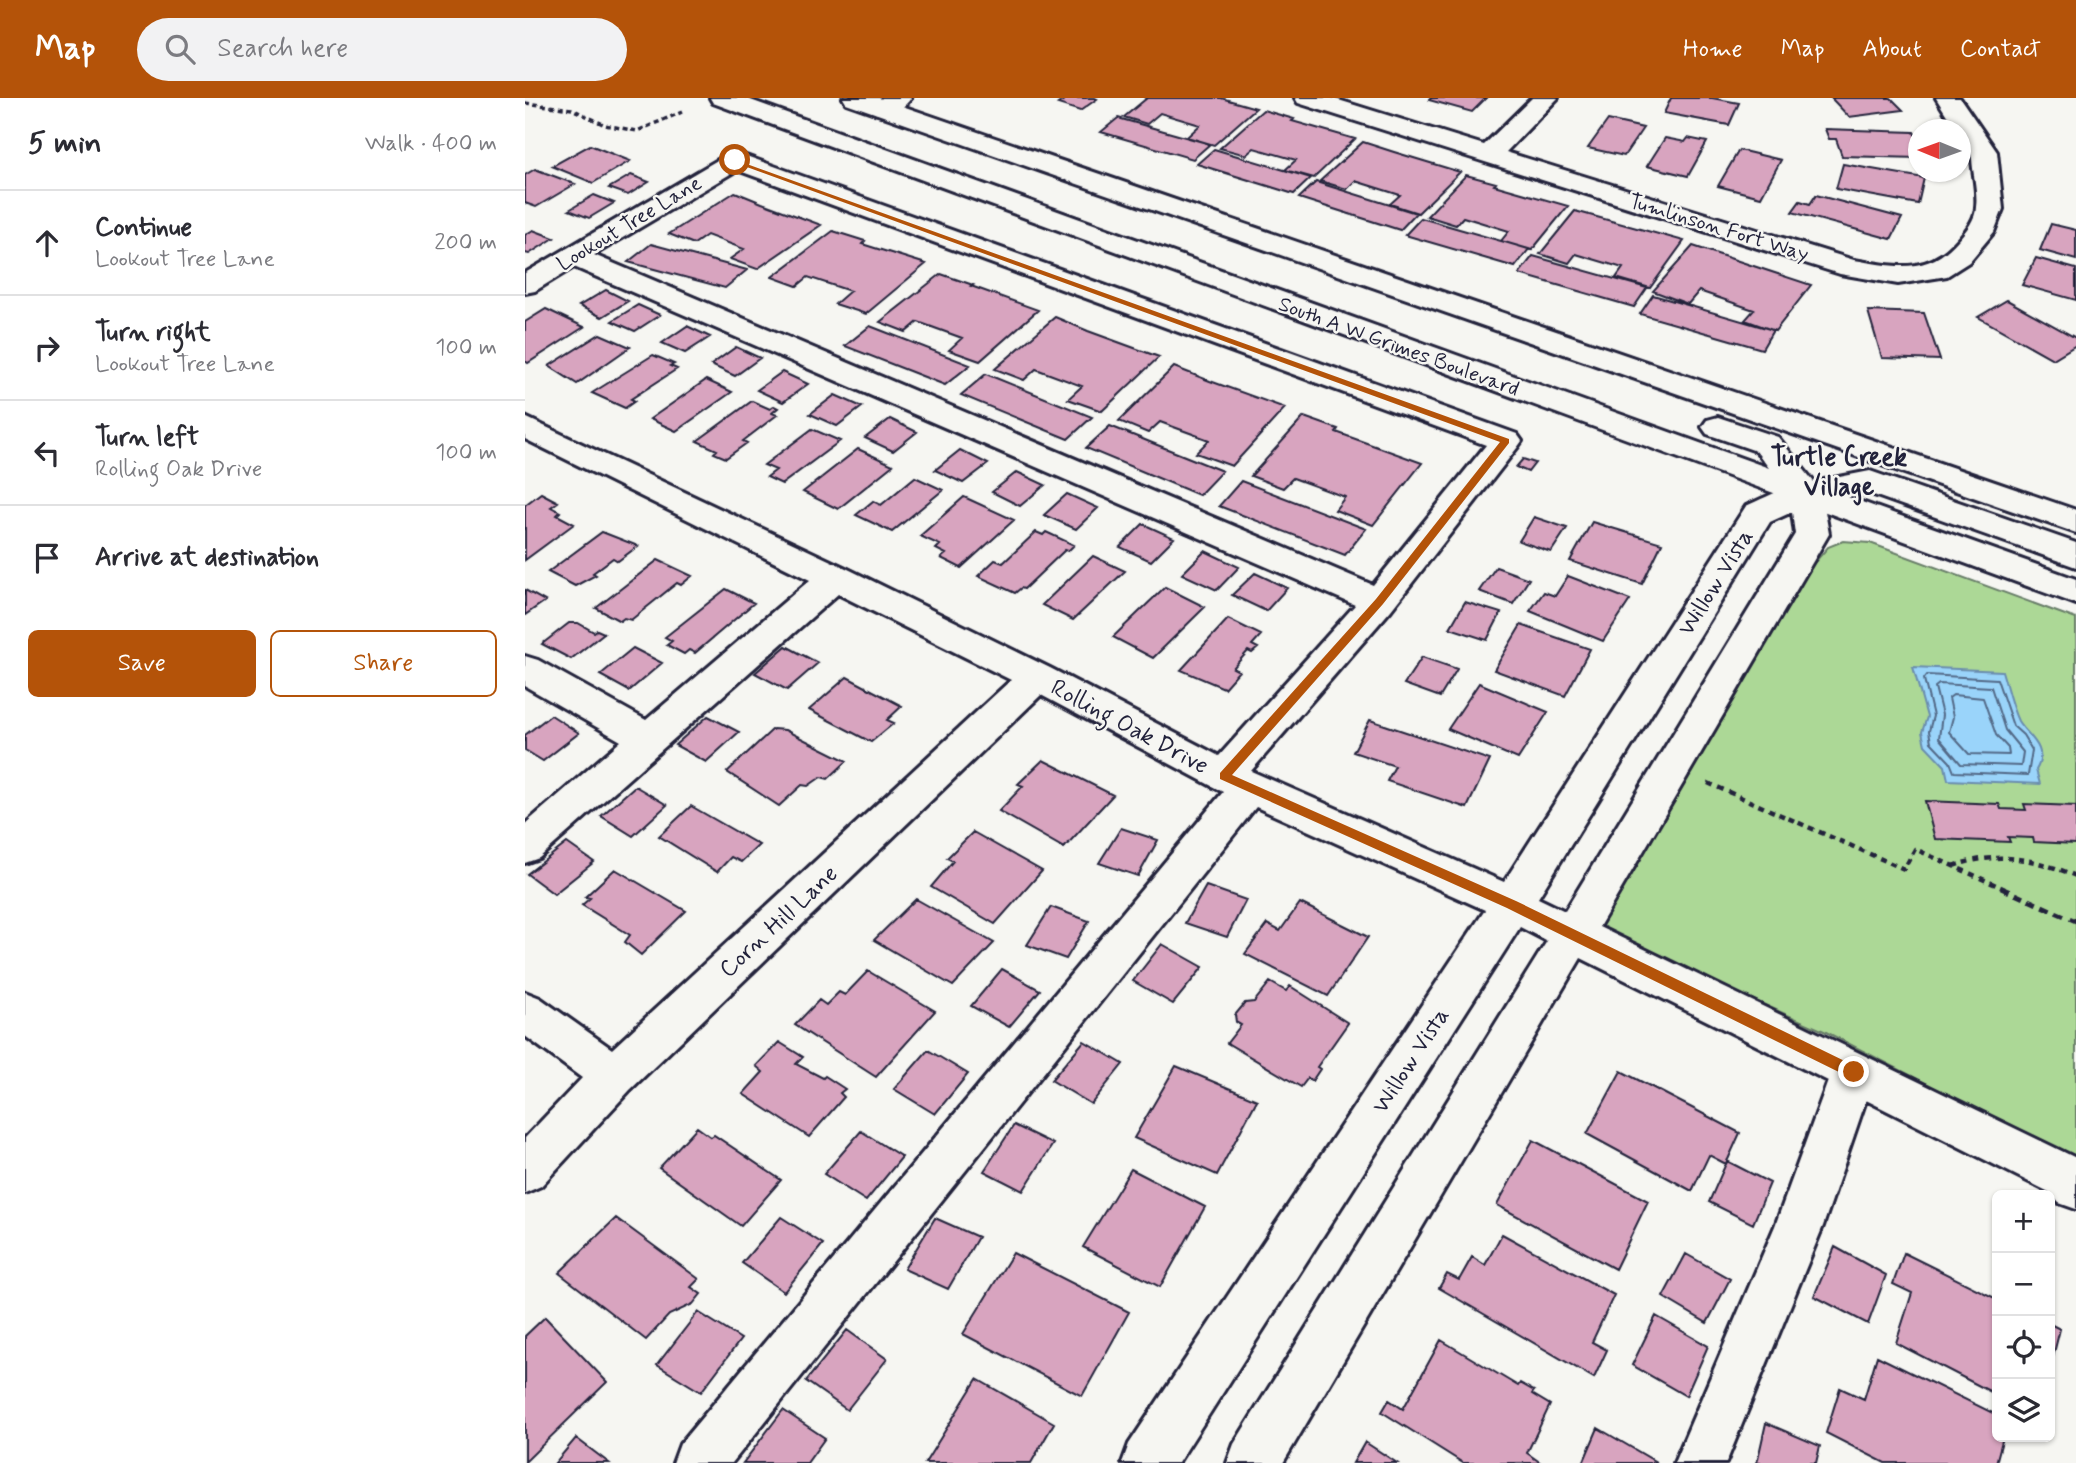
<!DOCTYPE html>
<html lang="en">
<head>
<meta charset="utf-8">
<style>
	body { margin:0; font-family:Mynerve,sans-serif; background:#f2f2f3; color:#2b2b33 }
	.controls { position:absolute; right:21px; bottom:21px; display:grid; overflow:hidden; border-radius:10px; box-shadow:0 2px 5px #0004 }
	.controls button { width:63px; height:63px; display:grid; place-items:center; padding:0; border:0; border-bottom:2px solid #e1e1e2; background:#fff; color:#2b2b33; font:35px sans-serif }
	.compass { position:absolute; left:1383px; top:21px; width:63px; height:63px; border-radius:50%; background:#fff; box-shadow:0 2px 5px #0004; rotate:271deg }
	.stop { position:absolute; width:21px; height:21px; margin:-16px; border:5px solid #b45309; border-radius:50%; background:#fff }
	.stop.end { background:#b45309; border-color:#fff; box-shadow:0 2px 7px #0008 }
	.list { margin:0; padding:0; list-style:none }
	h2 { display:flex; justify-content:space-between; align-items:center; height:91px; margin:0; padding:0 28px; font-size:30px }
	h2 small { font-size:23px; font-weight:400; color:#7c7c81 }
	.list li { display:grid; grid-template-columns:46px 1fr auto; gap:21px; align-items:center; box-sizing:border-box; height:105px; padding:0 28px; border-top:2px solid #e1e1e2 }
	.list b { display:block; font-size:26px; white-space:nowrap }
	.list p { margin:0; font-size:23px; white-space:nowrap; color:#7c7c81 }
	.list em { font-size:23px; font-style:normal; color:#7c7c81 }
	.actions { display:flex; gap:14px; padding:21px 28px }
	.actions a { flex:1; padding:16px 0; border:2px solid #b45309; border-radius:10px; text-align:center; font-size:24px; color:#b45309 }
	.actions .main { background:#b45309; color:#fff }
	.icon { flex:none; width:38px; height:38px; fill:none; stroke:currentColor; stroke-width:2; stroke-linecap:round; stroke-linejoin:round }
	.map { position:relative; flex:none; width:1551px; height:1365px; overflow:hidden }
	header { display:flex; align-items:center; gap:42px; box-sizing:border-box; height:98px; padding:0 35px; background:#b45309; color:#fff }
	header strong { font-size:33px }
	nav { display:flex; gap:38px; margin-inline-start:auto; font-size:24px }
	.search { width:490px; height:63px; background:#f2f2f3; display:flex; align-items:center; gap:18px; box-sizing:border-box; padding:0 24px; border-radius:38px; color:#7c7c81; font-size:26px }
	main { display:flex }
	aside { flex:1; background:#fff }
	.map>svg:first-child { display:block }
	.green { fill:#acd896; stroke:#677d68; stroke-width:2 }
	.water { fill:#9ad4fa; stroke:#6a8dae; stroke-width:2 }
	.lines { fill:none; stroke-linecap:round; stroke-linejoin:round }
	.shore { stroke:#526987; stroke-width:2 }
	.building { fill:#d8a4bf; stroke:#22223b; stroke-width:2 }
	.minor-casing { stroke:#22223b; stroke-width:6 }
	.major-casing { stroke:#22223b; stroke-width:6 }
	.path-far2 { stroke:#22223b; stroke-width:3.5; stroke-dasharray:5 3.5; stroke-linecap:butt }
	.path-far1 { stroke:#22223b; stroke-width:4.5; stroke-dasharray:6 5; stroke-linecap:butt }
	.path { stroke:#22223b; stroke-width:5; stroke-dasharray:9 6; stroke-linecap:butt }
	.minor { fill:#f6f6f2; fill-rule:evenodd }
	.major { fill:#f6f6f2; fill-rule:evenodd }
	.route { fill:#b45309 }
	.labels { text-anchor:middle; stroke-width:5; stroke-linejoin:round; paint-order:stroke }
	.far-street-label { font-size:21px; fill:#22223b; stroke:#f6f6f2 }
	.street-label { font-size:24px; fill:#22223b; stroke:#f6f6f2 }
	.neighbourhood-label { font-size:26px; font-weight:bold; fill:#22223b; stroke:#f6f6f2 }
</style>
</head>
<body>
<header>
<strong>Map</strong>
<div class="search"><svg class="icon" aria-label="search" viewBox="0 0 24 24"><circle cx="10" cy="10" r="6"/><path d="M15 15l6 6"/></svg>Search here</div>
<nav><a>Home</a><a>Map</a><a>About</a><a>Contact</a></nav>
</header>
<main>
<aside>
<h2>5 min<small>Walk · 400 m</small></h2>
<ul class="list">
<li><svg class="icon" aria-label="ahead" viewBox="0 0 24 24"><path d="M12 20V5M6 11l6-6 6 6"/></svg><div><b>Continue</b><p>Lookout Tree Lane</p></div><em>200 m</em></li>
<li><svg class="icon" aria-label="right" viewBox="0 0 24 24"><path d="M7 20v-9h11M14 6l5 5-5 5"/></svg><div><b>Turn right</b><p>Lookout Tree Lane</p></div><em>100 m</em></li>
<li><svg class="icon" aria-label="left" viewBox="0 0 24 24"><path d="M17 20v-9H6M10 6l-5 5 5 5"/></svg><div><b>Turn left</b><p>Rolling Oak Drive</p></div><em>100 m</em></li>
<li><svg class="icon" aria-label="arrive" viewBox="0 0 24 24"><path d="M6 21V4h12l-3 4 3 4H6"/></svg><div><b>Arrive at destination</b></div></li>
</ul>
<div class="actions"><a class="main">Save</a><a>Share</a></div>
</aside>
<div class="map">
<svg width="1551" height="1365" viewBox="0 0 1551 1365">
	<rect width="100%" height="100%" fill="#f6f6f2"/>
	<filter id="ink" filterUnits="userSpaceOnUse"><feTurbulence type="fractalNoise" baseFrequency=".0143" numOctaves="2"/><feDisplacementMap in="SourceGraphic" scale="14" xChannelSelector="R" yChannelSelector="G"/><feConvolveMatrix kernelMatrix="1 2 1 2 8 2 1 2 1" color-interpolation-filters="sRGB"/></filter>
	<g filter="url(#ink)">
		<path class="green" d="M1318,443l27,2 206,76v541l-252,-129 -212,-93 -13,-15 209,-353 20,-23z"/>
		<path class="water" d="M1388,569l89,4c5,16 9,35 16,50 9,15 32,26 18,49l4,14 -92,-4 -3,-14 -20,-21 -3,-13 5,-15z"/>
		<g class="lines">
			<path class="shore" d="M1402,577l70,4 16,47 10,9 9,15 -4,25 -74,-3 -4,-10 -19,-20 -2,-11 4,-15 -9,-37z
				M1414,586l52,3 14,43 18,22 -2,14 -60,-2 -22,-26 3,-23 -7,-28z
				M1428,597l30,3 13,37 12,13 1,7 -40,-1 -20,-22 4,-15 -4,-19z"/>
		</g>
		<path class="building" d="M542,0h28l2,1 -17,12 -22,-7z
			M622,0h74l35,10 -42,37 -27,-8 13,-12 -40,-12 -13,11 -23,-7z
			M906,0h55l-14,14 -43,-12z
			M1146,0h41l27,5 -10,22 -65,-12z
			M1306,0h60l12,12 -54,7z
			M738,12l31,9 -2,2 63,18 -41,39 -29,-8 11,-10 -42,-12 -8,7 -26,-7z
			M593,20l92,26 -17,15 -92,-27z
			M1083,22l35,8 -19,28 -36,-8z
			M1300,31l89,3 5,12v14l-77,-2 -6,-17h-7z
			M1140,40l20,4 3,-4 19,4 -19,34 -41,-10z
			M838,44l31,10 66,20 -42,41 -28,-9 10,-9 -45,-14 -8,8 -27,-8z
			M65,47l40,16 -37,22 -41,-17z
			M689,51l97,29 -17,16 -97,-30z
			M1214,52l42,10 -20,37 -43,-11z
			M1318,66l81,14 -6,26 -82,-15z
			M10,71l40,15 -39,23 -11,-4v-28z
			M106,77l18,7 -21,13 -19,-7z
			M941,77l30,8 -2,2 74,21 -36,44 -31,-9 8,-10 -46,-14 -7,8 -29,-9z
			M791,84l100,31 -16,17 -101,-32z
			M210,94l27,11 59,22 -64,44 -27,-10 14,-10 -37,-14 -13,9 -25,-10z
			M69,97l20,8 -25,15 -20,-8z
			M1291,97l86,23 -11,21 -99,-27 8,-11 10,3z
			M1050,113l109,30 -34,47 -34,-10 7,-10 -47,-14 -7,9 -29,-9z
			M896,120l108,31 -14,18 -110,-32z
			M1526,126l25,6v30l-36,-10z
			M8,132l21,8 -25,16 -4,-1v-18z
			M308,133l32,10 -3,3 64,20 -60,50 -31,-10 15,-13 -42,-14 -11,9 -25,-9z
			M126,146l96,26 -22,18 -97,-26z
			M1168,148l118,39 -36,46 -30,-11 9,-10 -55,-19 -11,13 -35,-13z
			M1008,158l114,32 -13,19 -115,-33z
			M1511,160l40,11v31l-54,-15z
			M416,176l32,11 -2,1 67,24 -58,51 -31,-11 13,-12 -44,-16 -12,10 -26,-10z
			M81,192l22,11 -26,16 -23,-11z
			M1128,197l120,35 -11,19 -122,-35z
			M1482,202l69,38v7l-23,14 -75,-42z
			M113,207l22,10 -25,16 -23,-10z
			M21,211l38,18 -56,36 -3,-2v-39z
			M1343,213l56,2 16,47 -58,-2z
			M530,219l33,14 71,26 -57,54 -34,-12 14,-13 -46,-17 -12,11 -29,-11z
			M162,228l23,11 -25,16 -23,-10z
			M345,228l100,39 -25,20 -100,-39z
			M75,236l30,13 -53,37 -28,-18z
			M211,249l24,11 -25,18 -24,-11z
			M128,257l21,9 -4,2 7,3 -46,30 4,2 -10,7 -33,-15z
			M649,269l36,14 75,27 -53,58 -36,-13 13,-13 -49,-18 -12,11 -29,-12z
			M257,274l26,12 -25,18 -26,-12z
			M461,276l106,43 -24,22 -107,-44z
			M181,282l26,12 -56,39 -26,-12z
			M310,297l27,12 -25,19 -27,-12z
			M227,303l18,8 4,-3 4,2 -6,5 5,2 -34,26 4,2 -21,15 -12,-5 3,-3 -20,-9z
			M779,319l34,12 -2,3 86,31 -49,62 -38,-15 10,-13 -52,-19 -10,10 -32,-12z
			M365,321l27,13 -24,19 -28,-13z
			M585,328l112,45 -23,24 -113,-47z
			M287,331l28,12 -58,43 -15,-7 9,-7 -12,-5z
			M333,351l35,16 -55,44 -35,-17z
			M435,352l28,14 -25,19 -28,-13z
			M998,361l12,4 -7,9 -12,-5z
			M492,374l28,13 -25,21 -28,-14z
			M390,379l28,13 -51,42 -36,-17 17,-14 8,4z
			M716,383l125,48 -21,26 -126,-49z
			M16,395l17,9 -7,5 9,5 -3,3 17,9 -49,36v-55z
			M542,396l31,14 -22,21 -32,-14z
			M439,399l50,23 -53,48 -20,-10 5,-4 -10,-5 4,-4 -20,-9z
			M1009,419l33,11 -16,24 -32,-11z
			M1067,424l70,21 -20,41 -72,-23z
			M618,426l31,14 -23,23 -31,-14z
			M77,434l36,14 -20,15 -5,-3 -20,15 3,2 -21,11 -27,-14z
			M511,434l7,3 3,-3 28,13 -6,6 -3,-1 -41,39 -3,-1 -6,5 -37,-17 17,-16 8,3z
			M680,453l34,16 -22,23 -35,-16z
			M568,458l32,15 -52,49 -31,-15z
			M133,462l34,16 -11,9 -4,-2 -46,37 -7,-2 -4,3 -24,-13z
			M971,469l33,12 -16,25 -34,-13z
			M730,475l32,15 -21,23 -34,-16z
			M1043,478l62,24 -27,41 -73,-30 14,-19 11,4z
			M640,489l40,20 -52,51 -40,-21z
			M201,491l28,14 -59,50 -6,-3 -5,4 -17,-9 5,-4 -7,-4z
			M0,492l20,11 -20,14z
			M940,504l36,11 -14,27 -37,-12z
			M703,521l33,16 -9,10 6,3 -6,5 -4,-2 -15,17 6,3 -15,17 -43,-18z
			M44,525h9l16,9 3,-2 7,3 -33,26 -29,-15z
			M996,527l69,24 -25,47 -71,-26z
			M261,548l32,17 -31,27 -32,-17z
			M108,550l29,15 -33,28 -29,-16z
			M897,559l35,12 -17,28 -36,-13z
			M322,579l55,29 -15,14 7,3 -23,19 -62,-32z
			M954,585l69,29 -30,47 -70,-30z
			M26,617l28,18 -36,28 -18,-11v-15z
			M183,618l31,16 -33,30 -31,-17z
			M845,622l120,40 -23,48 -80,-27 8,-15 -42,-14z
			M248,631l12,1 62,31 -19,18 -7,-2 -13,9 -6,-1 -23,21 -52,-34z
			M518,662l70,35 -49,53 -65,-37 24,-25 -5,-2z
			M110,688l32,19 -34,31 -32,-20z
			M1400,703l74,3 2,5 25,1 -2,-6 52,2v38l-42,-2 -1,-4 -25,-1 2,5 -75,-3z
			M166,708l68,39 -18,17 -10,-5 -14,15 -58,-36z
			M596,730l37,12 -20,36 -39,-13z
			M448,734l69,39 -47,53 -64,-37 22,-26 -6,-3z
			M42,745l27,19 -40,32 -27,-20z
			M90,771l71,42 -45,44 -16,-13 5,-7 -48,-30 8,-7 -5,-1z
			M681,788l40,14 -19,37 -42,-14z
			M391,801l78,44 -41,43 -79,-46z
			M775,805l68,34 -40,59 -83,-42 22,-30 13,7z
			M526,809l38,14 -23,38 -39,-14z
			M637,846l41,23 -30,37 -40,-23z
			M477,871l38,21 -31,37 -38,-21z
			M343,873l67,40 -59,66 -81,-52 24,-25 7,5 13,-13 6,3z
			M745,884l16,9 4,-5 58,37 -31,44 3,2 -8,12 -4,-3 -7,9 -74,-44 14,-18 -5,-3 -1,-7 10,-12 9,-1z
			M559,943l39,23 -32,40 -40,-24z
			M254,944l24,15 -7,7 27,14 2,-2 20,13 -5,4 4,4 -35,40 -66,-43 20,-22 -7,-6z
			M403,952l40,24 -33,40 -41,-25z
			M651,968l81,34 -40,75 -83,-37z
			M1096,973l119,62 -14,31 -17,-9 -17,36 -105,-57z
			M489,1027l39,19 -30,47 -39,-20z
			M172,1029l14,10 3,-2 67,45 -40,46 -82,-58z
			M336,1033l41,26 -36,44 -42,-27z
			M1008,1042l115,61 -33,68 -118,-64z
			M1202,1063l43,22 -17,41 -44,-22z
			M606,1071l74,38 -45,80 -77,-40z
			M256,1119l42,27 -39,48 -42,-29z
			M91,1120l83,61 -8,8 10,7 -8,10 -24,11 -23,25 -87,-67z
			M410,1120l43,19 -30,52 -44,-20z
			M977,1136l112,61 -22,47 15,8 -13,28 -155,-90 8,-14 12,6 13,-23 13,8z
			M1310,1149l51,28 -18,49 -54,-28z
			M488,1155l116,59 -47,84 -119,-62z
			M1379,1155l93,46v96l-101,-52 16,-50 -19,-9z
			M1161,1156l44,25 -23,44 -44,-26z
			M173,1214l43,27 -40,53 -44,-27z
			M1131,1218l52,30 -22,50 -54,-31z
			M20,1219l62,65 -82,80v-126z
			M1525,1226l10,5 -10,40z
			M322,1232l40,29 -40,51 -41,-29z
			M916,1242l77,46 2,-3 14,8 -2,3 18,11 -23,48 14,10h-78l-81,-51 7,-12 14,9z
			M1352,1258l120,59v22h6l-7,26h-111l-59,-30 14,-45 24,11z
			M452,1281l77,44 -23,40h-106z
			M258,1312l42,28 -18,25h-64z
			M1241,1325l54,23 -4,17h-59z
			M1073,1330l58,34 -1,1h-72z
			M51,1340l33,25h-54z
			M840,1344l32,21h-44z"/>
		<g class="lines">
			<g class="minor-casing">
				<path id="minor" d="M357,0h29c-8,12 -22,19 -36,15l-3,-5z
					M770,0h37l152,47 48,-47h26l-52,54 348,108c42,7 74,15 104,-20 8,-9 18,-21 18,-33 2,-15 -3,-33 -4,-48 -1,-12 -11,-18 -11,-29h-5l-20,-32h24l37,54 6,57 -9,23 -25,30 -22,14 -49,8 -58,-10 -542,-171z
					M210,54l782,282 5,7 -5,7 -126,162 -140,161 253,111 242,-376c22,-9 48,-26 72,-20l4,8 7,40 -230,393 477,231v51l-17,-6 -10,-11 -183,-92 -43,126 -97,237h-52l101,-237 53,-145 -247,-123 -298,505h-56l7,-19 313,-503 -27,-14 -342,536h-56l7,-19 356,-534 -229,-103 -524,656h-59l7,-19 543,-652 -182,-97 -411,395 -89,96 -16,7v-55l57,-60 -57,-42v-44l15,6 72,51 399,-369 -173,-86 -299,264 -14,5v-39l96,-83 -96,-55v-30l13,4 108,60 164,-140 -285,-141v-22l323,152 202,99 169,88 136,-151 -781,-338 -39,24 -10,2v-20l201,-118zM212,72l749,275 -113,140 -779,-330zM1267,414l3,22 -230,377 -27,-13 232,-376z"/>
			</g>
			<g class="major-casing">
				<path id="major" d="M185,0h35l1024,370 -13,-17 -49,-17 -5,-7 5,-7 11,-3 60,20 36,45 56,-11 206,72v24l-208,-74 -20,4 228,82v25l-1363,-501z
					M318,0h36l1197,412v23l-1230,-430z"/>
			</g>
			<path class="path-far2" d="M0,5l47,6 33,16 32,6 45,-19"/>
			<path class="path-far1" d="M1183,685l196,86 11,-20 90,40
				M1428,768c45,-15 80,-8 123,10"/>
			<path class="path" d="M1476,790l75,33"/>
			<use href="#minor" class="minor"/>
			<use href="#major" class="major"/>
		</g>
	</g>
	<path class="route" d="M208,61l776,280v4l-126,161 -151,171 284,126 343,167v9h-10l-342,-169 -287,-129v-6l156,-174 124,-157 -767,-280z"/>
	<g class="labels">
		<g class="far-street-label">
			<text transform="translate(104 125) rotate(-31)" y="7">Lookout Tree Lane</text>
			<text transform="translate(1194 129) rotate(17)" y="7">Tumlinson Fort Way</text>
			<text transform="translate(874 248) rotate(20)" y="7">South A W Grimes Boulevard</text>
		</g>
		<g class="street-label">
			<text transform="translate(1190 484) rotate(-58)" y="8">Willow Vista</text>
			<text transform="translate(605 628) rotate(28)" y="8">Rolling Oak Drive</text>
			<text transform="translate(253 823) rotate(-43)" y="8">Corn Hill Lane</text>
			<text transform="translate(885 962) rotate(-57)" y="8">Willow Vista</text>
		</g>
		<g class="neighbourhood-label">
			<text x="1314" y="367">Turtle Creek<tspan x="1314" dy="30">Village</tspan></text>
		</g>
	</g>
</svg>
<div class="controls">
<button>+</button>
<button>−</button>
<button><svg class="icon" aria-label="locate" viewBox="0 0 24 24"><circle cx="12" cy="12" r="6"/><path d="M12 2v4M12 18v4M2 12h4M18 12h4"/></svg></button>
<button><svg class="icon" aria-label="layers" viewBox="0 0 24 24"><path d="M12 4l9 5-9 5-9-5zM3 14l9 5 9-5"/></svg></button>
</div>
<svg class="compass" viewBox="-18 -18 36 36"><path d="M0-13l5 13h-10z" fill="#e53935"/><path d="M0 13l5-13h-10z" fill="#7c7c81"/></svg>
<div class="stop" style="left:210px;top:62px"></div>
<div class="stop end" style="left:1329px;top:974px"></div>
</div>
</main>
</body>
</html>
